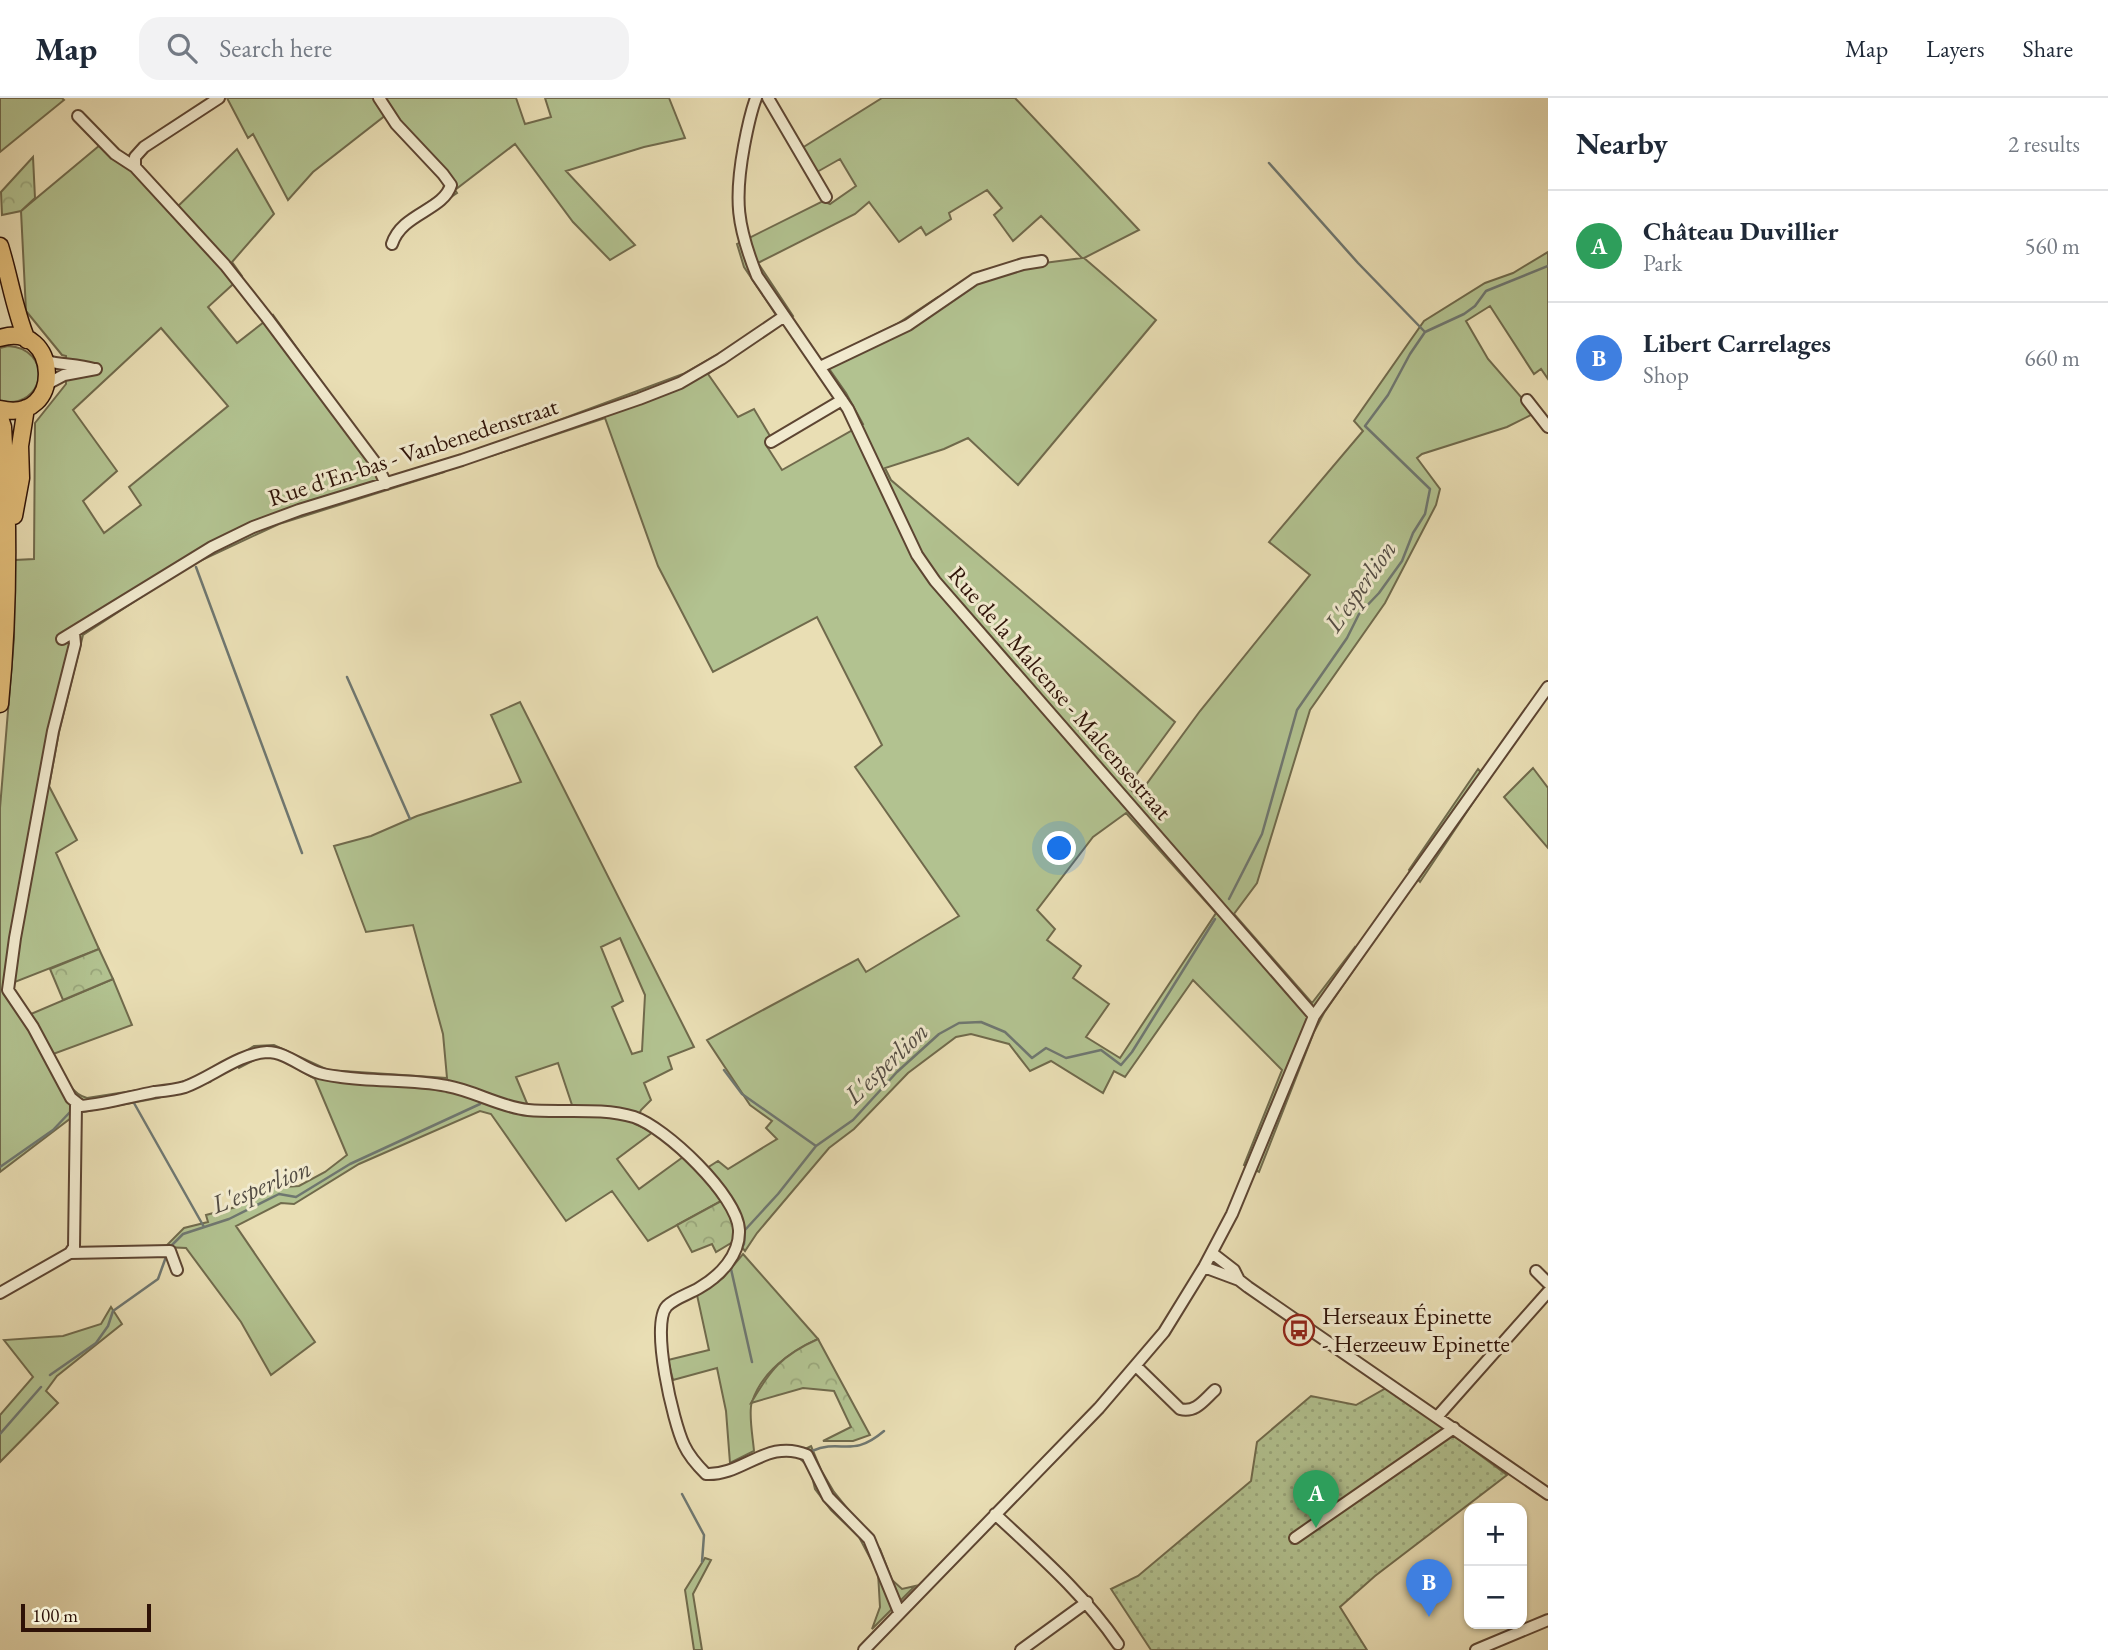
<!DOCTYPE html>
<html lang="en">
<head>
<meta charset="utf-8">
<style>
	body { margin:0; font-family:"EB Garamond",serif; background:#f2f2f3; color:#1f2937 }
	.controls { position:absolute; right:21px; bottom:21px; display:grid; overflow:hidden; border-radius:14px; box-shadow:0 2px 5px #0004 }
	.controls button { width:63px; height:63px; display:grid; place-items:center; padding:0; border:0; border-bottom:2px solid #e0e1e3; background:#fff; color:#1f2937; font:35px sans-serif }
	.scale { position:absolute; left:21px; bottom:18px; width:130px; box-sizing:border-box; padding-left:7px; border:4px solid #2e1207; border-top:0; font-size:19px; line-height:24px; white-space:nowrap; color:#2e1207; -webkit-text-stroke:5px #f1eace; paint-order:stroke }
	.you { position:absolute; left:1060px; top:751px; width:24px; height:24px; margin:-18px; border:5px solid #fff; border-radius:50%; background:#1a73e8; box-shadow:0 0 0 10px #1a73e833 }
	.badge { display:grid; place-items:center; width:46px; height:46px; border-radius:50%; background:#ea580c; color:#fff; font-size:23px; font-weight:700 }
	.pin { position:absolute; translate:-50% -58px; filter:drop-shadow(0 2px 4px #0008) }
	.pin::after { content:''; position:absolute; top:37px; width:24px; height:21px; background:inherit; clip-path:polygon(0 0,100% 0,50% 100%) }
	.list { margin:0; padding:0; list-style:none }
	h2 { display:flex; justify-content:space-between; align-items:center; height:91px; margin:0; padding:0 28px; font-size:30px }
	h2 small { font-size:23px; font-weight:400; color:#747a83 }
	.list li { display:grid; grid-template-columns:46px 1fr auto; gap:21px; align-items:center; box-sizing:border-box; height:112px; padding:0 28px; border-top:2px solid #e0e1e3 }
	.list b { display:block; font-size:26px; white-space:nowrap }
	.list p { margin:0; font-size:23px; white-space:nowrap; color:#747a83 }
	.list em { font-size:23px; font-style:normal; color:#747a83 }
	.icon { flex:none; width:38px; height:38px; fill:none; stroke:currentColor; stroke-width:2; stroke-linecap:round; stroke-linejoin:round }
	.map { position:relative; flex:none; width:1548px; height:1552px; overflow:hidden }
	header { display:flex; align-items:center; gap:42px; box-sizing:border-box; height:98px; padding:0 35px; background:#fff; border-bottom:2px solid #e0e1e3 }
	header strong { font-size:33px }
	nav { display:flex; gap:38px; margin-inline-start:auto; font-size:24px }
	.search { width:490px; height:63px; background:#f2f2f3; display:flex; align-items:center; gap:18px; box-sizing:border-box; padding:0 24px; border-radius:21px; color:#747a83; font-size:26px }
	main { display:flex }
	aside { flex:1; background:#fff }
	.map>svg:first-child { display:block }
	.grass { fill:#b2c290; stroke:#706a4c; stroke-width:2; fill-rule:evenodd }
	.forest { fill:url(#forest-crowns); stroke:#706a4c; stroke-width:2 }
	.park { fill:url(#park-dots); stroke:#706a4c; stroke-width:2 }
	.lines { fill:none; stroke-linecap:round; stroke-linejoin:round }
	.stream { stroke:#6f7770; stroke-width:2.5 }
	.minor-casing { stroke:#5d4532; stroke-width:14 }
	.highway-casing { stroke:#2e1207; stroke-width:19 }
	.minor { stroke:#f1eace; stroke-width:10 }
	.highway { stroke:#e4bf7a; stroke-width:16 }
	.labels { text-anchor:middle; stroke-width:6; stroke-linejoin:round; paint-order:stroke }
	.street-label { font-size:24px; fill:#2e1207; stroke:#f1eace }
	.poi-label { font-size:24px; fill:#2e1207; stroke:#f1eace; text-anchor:start }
	.water-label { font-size:26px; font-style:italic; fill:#544d44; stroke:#f1eace }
</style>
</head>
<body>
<header>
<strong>Map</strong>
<div class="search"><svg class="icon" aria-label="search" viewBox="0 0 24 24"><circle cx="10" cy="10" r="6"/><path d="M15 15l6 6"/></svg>Search here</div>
<nav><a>Map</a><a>Layers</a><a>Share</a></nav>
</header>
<main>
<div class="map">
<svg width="1548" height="1552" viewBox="0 0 1548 1552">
	<defs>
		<pattern id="forest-crowns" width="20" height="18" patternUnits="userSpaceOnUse" patternTransform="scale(1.75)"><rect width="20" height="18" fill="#b2c290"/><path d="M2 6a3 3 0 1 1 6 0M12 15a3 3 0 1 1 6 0" fill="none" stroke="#99a67b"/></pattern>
		<pattern id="park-dots" width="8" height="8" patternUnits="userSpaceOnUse" patternTransform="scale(1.75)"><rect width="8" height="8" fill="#b2c290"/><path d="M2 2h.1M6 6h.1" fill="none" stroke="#99a67b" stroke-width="1.8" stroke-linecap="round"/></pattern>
	</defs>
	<rect width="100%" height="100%" fill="#e9deb4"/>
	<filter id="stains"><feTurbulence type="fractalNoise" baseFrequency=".00286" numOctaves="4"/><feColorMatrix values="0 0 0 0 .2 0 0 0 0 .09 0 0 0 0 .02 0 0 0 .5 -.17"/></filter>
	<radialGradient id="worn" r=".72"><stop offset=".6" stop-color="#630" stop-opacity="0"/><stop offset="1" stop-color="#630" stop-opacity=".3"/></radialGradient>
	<path class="grass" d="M0,0h62l2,2 -64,52z
		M227,0h289l9,26 26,-7 -6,-19h124l16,40 -41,9 -78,24 69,74 -25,15 -37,-38 -58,-78 -60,46 2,3 -41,28 -5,-7 32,-22 1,-8 -58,-69 -73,57 -25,28 -35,-66 -5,4z
		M882,0h133l124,132 -55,28 72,62 -138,165 -50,-47 -24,11 -59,19 6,12 284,242 -47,64 9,11 63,-86 110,-136 -41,-33 94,-111 -9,-10 70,-100 61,-38 28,-10 35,-21v127l-7,-10 -7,5 -44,-68 -24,15 22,38 47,54 -28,14 -85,27 -5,4 23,31 -4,16 -51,98 -75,107 -53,173 -23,31 78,89 43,-56 9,8 -40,58 -10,19 -55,140 -15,-7 38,-95 -89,-90 -68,97 -11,-6 -11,22 -52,-32 -21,10 -21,-27 -38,-10 -15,3 -48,36 -54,56 -25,19 -72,85 -12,18 -9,-11 -13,-40 -75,41 -36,-50 -46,30 -75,-107 -11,-3 -121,53 -65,40 -13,-1 -45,23 79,116 -44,33 -30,-53 -55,-74 -21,-1 19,-19 24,-6 -2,-7 30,-8 32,-19 31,-2 26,-14 22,-17 -32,-76 -37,-21 -18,-1 -21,11 -6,-9 21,-13 20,-1 54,25 119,8 -4,-44 -30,-109 -47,7 -32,-86 37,-10 46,-20 104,-34 -30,-67 29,-13 174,345 -26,10 4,12 -28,14 7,17 -10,10 -6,14 18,8 -36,27 22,30 44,-32 16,16 19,-12 10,8 49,-30 -11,-11 6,-7 -22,-16 -43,-65 151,-81 8,13 93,-56 -104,-149 27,-22 -65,-128 -104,55 -55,-106 -53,-148 -114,38 -4,-9 196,-73 51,-29 42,-30 -32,-48 -7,-23 86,-43 7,3 26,-18 -16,-27 -23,13 -15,-24zM987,92l15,18 -8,7 19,26 28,-25 41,42 -53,7 -51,15 -35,23 -5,-6 -41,27 -74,36 23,33 17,31 -81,46 -16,-25v-6l4,-3 -16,-27 -16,8 -30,-43 85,-58 -35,-53 97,-49 14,-12 30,40 22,-15 5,8 25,-16 -2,-6zM1126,715l90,100 -96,145 -34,-21 23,-33 -36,-26 8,-12 -34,-26 8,-11 -18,-19 56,-73zM620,840l25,57 -3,56 -10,3 -20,-47 11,-6 -22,-54zM558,965l17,51 -44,-1 -15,-36z
		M106,42l18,14 49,57 64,-62 37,65 -42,48 10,14 -34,31 29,36 36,-28 111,153 5,11 51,-18 4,11 -165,52 -90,42 -106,69 -24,97 -10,54 28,54 -21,13 43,96 -87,34 -8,11 20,23 89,-38 19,46 -79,29c9,16 15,39 34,44l90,-14 28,-11 5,9 -52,16 -75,14 -12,-4v10l-71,54v-364l14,-170 1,-78 19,-1 1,-136 31,-39v-28l-4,-1 -36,-44 -5,-100zM161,230l67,78 -99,81 12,18 -37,28 -21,-32 34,-30 -44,-61z
		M8,248c45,2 39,64 -8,55v-53z
		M1533,670l15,20v60l-44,-51z
		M1478,671l10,11 -68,102 -11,-12z
		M743,1156l75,85c-28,13 -56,32 -66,63 -4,10 1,36 2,49l-24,12 -4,-52 -9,-43 -44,12 -5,-20 41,-10 -12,-55 26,-17z
		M111,1209l11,17 -65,52 -11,15 12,12 -58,59v-47l33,-38 -29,-37 59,-4 38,-12z
		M811,1348l10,24 13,22 46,57 12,31 10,9 13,-3 -43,43 8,-22 -2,-34 -19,-36 -28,-27 -16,-21 -5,-21 -15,-14z
		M705,1460l6,2 -18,34 9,56h-8l-9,-60z"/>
	<path class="forest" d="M33,59l2,41 -14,13 -19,4 -1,-23z
		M99,851l14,30 -50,21 -13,-31z
		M723,1102l11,26 2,14 -20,12 -4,-8 -20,8 -15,-27z
		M818,1241l52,96 -17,6h-30l28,-14 -17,-36 -31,-3 -52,15c19,-33 31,-48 67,-64z"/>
	<path class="park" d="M1388,1289l119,88 -132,101 -35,31 27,43h-216l-40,-61 27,-13 113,-95 6,-39 54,-46 45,9z"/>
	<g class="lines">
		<path class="stream" d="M1269,65l89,100 67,69
			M196,469l106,286
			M347,579l63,142
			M1229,801l33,-65 35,-124 50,-72 12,-24 20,-21 23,-32 11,-28 12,-19 5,-25 -65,-63 23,-31 22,-41 15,-22 39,-18 11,-8 11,-15 62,-25
			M724,972l18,24 74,52 37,-26 44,-48 42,-38 20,-11 22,-1 24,10 27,26 14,-10 20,10 35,-8 20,15 11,-13 83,-133
			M134,1005l70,124
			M0,1069l53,-37 18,-19
			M170,1149l13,-13 46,-15 50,-25 17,3 54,-33 130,-60
			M752,1264l-21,-93 13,-25 1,-14 33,-36 38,-48
			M50,1277l46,-32 12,-17 5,-15 45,-32 9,-25
			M0,1336l41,-47
			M812,1353c30,-13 39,8 72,-20
			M682,1396l22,41 -2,27"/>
		<g class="minor-casing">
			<path id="minor" d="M219,0l-75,49 -9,10v10l90,98 42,53 110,147 9,19
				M379,0l17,26 47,50 8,11c-8,26 -49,28 -59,59
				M756,0c-6,16 -9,32 -12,48 -10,54 -7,80 13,130l91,133 69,146 18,26 379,435
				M768,0l58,99
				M78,18l37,38 20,13
				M46,263c16,4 32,3 48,8
				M820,269l88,-42 67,-46 48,-15 19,-3
				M47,286l17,-9 32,-6
				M1527,302l21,27
				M771,344l71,-42
				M74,535l1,11 -22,87 -38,207 -7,52 25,37 38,71 10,8c24,-2 48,-9 73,-14 10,-1 21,-2 31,-5 27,-10 53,-33 82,-35 18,0 33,14 49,20 8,3 17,4 25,5 35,5 72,2 106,9 28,5 53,21 81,24 34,3 73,-3 106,7 31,10 104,79 105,113 1,25 -19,46 -40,58 -10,6 -24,10 -32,18 -17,18 6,116 17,139 5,11 13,20 22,29 37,2 61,-36 101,-19l21,42 41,42 30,73
				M62,541l150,-92 41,-20 46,-17 163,-50 177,-61 41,-16 41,-24 62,-42
				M70,1155l100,-2 7,19
				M1212,1155l22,17 5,10 9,7 300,207
				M1204,1169l35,13
				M1536,1173l12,12
				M0,1195l70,-40 4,-6 2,-142
				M1136,1268l44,43c16,4 24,-9 35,-19
				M1437,1319l111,-125
				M995,1416c44,41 89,80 123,130
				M1295,1440l159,-110
				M864,1552l235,-242 65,-76 40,-65 28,-53 82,-198 234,-329
				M1021,1552l66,-48
				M1476,1552l72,-30"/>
		</g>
		<g class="highway-casing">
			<path id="highway" d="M0,148c10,32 14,63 27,94
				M0,240c59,-19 66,87 0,71
				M0,320l3,9c6,92 6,186 -3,277
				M14,418l7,-38 -1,-32 6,-38"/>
		</g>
		<use href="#minor" class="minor"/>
		<use href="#highway" class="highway"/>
	</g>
	<defs>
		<g id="bus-ring" transform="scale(1.575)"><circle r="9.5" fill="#f1eace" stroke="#8f2418" stroke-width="1.5"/><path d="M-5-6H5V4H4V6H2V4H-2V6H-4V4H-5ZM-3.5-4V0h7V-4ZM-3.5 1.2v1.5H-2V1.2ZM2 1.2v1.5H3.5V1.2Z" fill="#8f2418"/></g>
	</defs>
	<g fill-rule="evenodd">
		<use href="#bus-ring" x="1299" y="1232"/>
	</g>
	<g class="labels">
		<g class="street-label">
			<text transform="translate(413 354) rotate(-18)" y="8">Rue d'En-bas - Vanbenedenstraat</text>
			<text transform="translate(1060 595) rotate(49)" y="8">Rue de la Malcense - Malcensestraat</text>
		</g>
		<g class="poi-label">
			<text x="1322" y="1226">Herseaux Épinette<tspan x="1322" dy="28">- Herzeeuw Epinette</tspan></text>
		</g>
		<g class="water-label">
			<text transform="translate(1360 488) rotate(-55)" y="9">L'esperlion</text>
			<text transform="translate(886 965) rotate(-44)" y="9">L'esperlion</text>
			<text transform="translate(261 1088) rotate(-22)" y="9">L'esperlion</text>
		</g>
	</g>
	<rect width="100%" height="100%" filter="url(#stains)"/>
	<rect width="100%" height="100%" fill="url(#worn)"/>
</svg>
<div class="controls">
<button>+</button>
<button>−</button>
</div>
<div class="scale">100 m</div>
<div class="you"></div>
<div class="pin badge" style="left:1316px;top:1430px;background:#2e9e5b">A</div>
<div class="pin badge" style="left:1429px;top:1519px;background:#3f7fe0">B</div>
</div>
<aside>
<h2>Nearby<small>2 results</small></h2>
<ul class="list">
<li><span class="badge" style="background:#2e9e5b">A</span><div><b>Château Duvillier</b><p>Park</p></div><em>560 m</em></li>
<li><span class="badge" style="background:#3f7fe0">B</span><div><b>Libert Carrelages</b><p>Shop</p></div><em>660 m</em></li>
</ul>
</aside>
</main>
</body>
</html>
